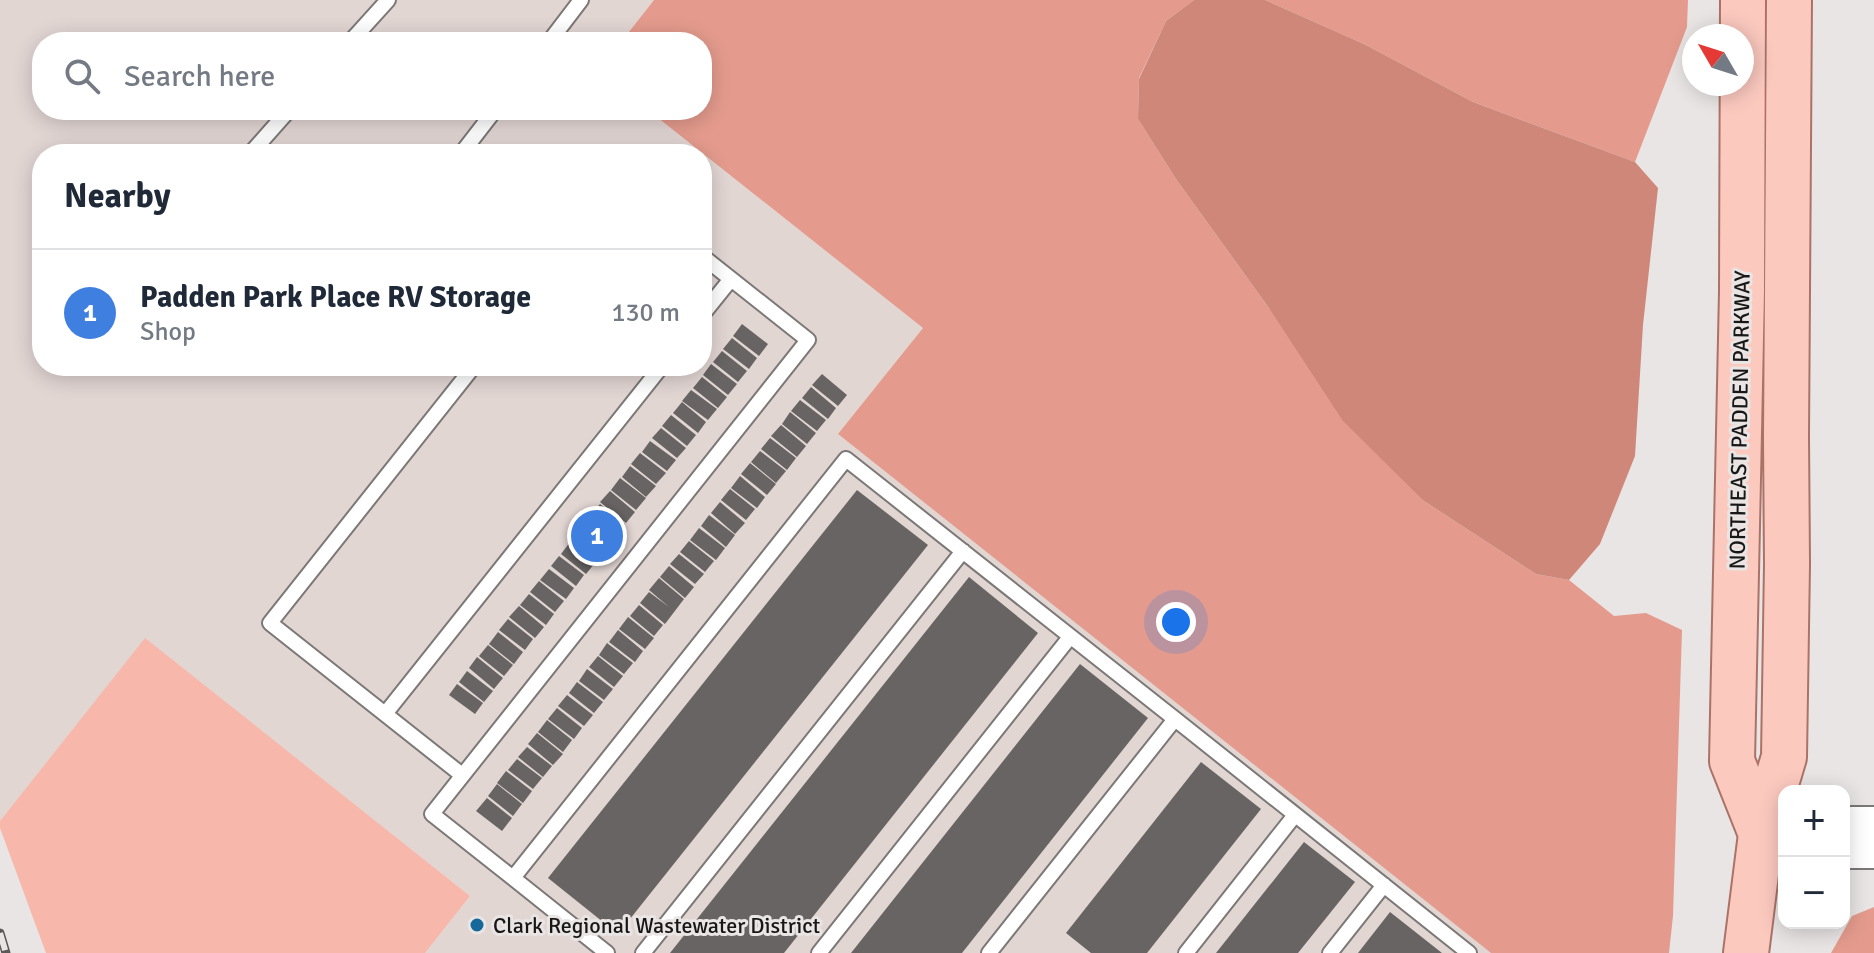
<!DOCTYPE html>
<html lang="en">
<head>
<meta charset="utf-8">
<style>
	body { margin:0; font-family:Signika,sans-serif; background:#f2f2f3; color:#1f2937 }
	.controls { position:absolute; right:24px; bottom:24px; display:grid; overflow:hidden; border-radius:16px; box-shadow:0 4px 20px #0003 }
	.controls button { width:72px; height:72px; display:grid; place-items:center; padding:0; border:0; border-bottom:2px solid #e0e1e3; background:#fff; color:#1f2937; font:40px sans-serif }
	.compass { position:absolute; left:1682px; top:24px; width:72px; height:72px; border-radius:50%; background:#fff; box-shadow:0 4px 20px #0003; rotate:309deg }
	.you { position:absolute; left:1176px; top:622px; width:28px; height:28px; margin:-20px; border:6px solid #fff; border-radius:50%; background:#1a73e8; box-shadow:0 0 0 12px #1a73e833 }
	.badge { display:grid; place-items:center; width:52px; height:52px; border-radius:50%; background:#17689a; color:#fff; font-size:26px; font-weight:700 }
	.pin { position:absolute; translate:-50% -50%; border:4px solid #fff; box-shadow:0 2px 8px #0006 }
	.list { margin:0; padding:0; list-style:none }
	h2 { display:flex; justify-content:space-between; align-items:center; height:104px; margin:0; padding:0 32px; font-size:34px }
	h2 small { font-size:26px; font-weight:400; color:#747a83 }
	.list li { display:grid; grid-template-columns:52px 1fr auto; gap:24px; align-items:center; box-sizing:border-box; height:128px; padding:0 32px; border-top:2px solid #e0e1e3 }
	.list b { display:block; font-size:30px; white-space:nowrap }
	.list p { margin:0; font-size:26px; white-space:nowrap; color:#747a83 }
	.list em { font-size:26px; font-style:normal; color:#747a83 }
	.icon { flex:none; width:44px; height:44px; fill:none; stroke:currentColor; stroke-width:2; stroke-linecap:round; stroke-linejoin:round }
	.map { position:relative; flex:none; width:1874px; height:953px; overflow:hidden }
	.search { position:absolute; background:#fff; box-shadow:0 4px 20px #0003; left:32px; top:32px; width:680px; height:88px; display:flex; align-items:center; gap:20px; box-sizing:border-box; padding:0 28px; border-radius:32px; color:#747a83; font-size:30px }
	.panel { position:absolute; background:#fff; box-shadow:0 4px 20px #0003; left:32px; top:144px; width:680px; height:232px; border-radius:32px }
	.map>svg:first-child { display:block }
	.built { fill:#e2d6d3; fill-rule:evenodd }
	.green { fill:#f7b7aa }
	.forest { fill:#e49b8d }
	.water { fill:#ce8779 }
	.building { fill:#676463 }
	.lines { fill:none; stroke-linecap:round; stroke-linejoin:round }
	.service-casing { stroke:#7b7877; stroke-width:18 }
	.tertiary-casing { stroke:#7b7877; stroke-width:40 }
	.primary-casing { stroke:#ab7368; stroke-width:48 }
	.service { stroke:#fff; stroke-width:14 }
	.tertiary { stroke:#fff; stroke-width:36 }
	.primary { stroke:#fcc9bf; stroke-width:44 }
	.rail-casing { stroke:#5b5958; stroke-width:9 }
	.rail { stroke:#e9e5e4; stroke-width:6; stroke-dasharray:18; stroke-linecap:butt }
	.poi-dot { fill:#17689a; stroke:#e9e5e4; stroke-width:3 }
	.labels { text-anchor:middle; stroke-width:6; stroke-linejoin:round; paint-order:stroke }
	.street-label { font-size:22px; fill:#181716; stroke:#e9e5e4 }
	.poi-label { font-size:22px; fill:#181716; stroke:#e9e5e4; text-anchor:start }
</style>
</head>
<body>
<div class="map">
<svg width="1874" height="953" viewBox="0 0 1874 953">
	<rect width="100%" height="100%" fill="#e9e5e4"/>
	<path class="built" d="M0,0h654l-33,42h-579v68h606l275,218 -84,107 652,518h-1066l45,-57 -325,-257 -145,182zM42,154h660v212h-660z"/>
	<path class="green" d="M145,638l325,258 -45,57h-379l-46,-125v-7z"/>
	<path class="forest" d="M654,0h540l-28,21 -27,57 -1,41 38,60 93,129 155,193 112,73 33,6 45,36 32,-3 36,17 -9,286 -4,37h-178l-653,-519 85,-106 -275,-218h54v-68h-81z
		M1265,0h423l-1,27 -52,135 -162,-60 -109,-58z
		M1874,907v46h-43l21,-37z"/>
	<path class="water" d="M1194,0h71l99,44 109,58 162,60 23,26 -15,137 -8,131 -35,88 -31,36 -33,-6 -112,-73 -81,-80 -74,-113 -93,-129 -38,-60 1,-40 27,-58z"/>
	<path class="building" d="M742,324l26,20 -9,12 -26,-20z
		M732,338l25,20 -8,11 -26,-20z
		M722,351l25,20 -9,11 -25,-20z
		M711,364l26,20 -9,11 -25,-20z
		M822,374l25,21 -9,11 -26,-21z
		M702,377l25,20 -9,11 -25,-20z
		M811,387l25,21 -8,11 -26,-21z
		M691,390l26,19 -9,11 -26,-19z
		M800,400l26,20 -9,11 -26,-20z
		M682,402l24,20 -8,11 -25,-20z
		M790,412l26,21 -9,11 -25,-20z
		M671,415l25,20 -9,11 -25,-20z
		M781,425l25,21 -9,11 -26,-21z
		M661,428l25,20 -9,10 -25,-20z
		M770,438l26,20 -9,12 -26,-21z
		M650,441l26,19 -9,11 -25,-19z
		M760,451l26,20 -10,12 -25,-21z
		M640,453l26,20 -10,11 -25,-20z
		M750,463l26,21 -9,11 -26,-21z
		M630,466l26,20 -10,11 -24,-20z
		M740,476l25,21 -8,11 -26,-20z
		M620,478l26,20 -10,12 -25,-20z
		M730,489l25,20 -9,11 -25,-20z
		M857,490l71,55 -310,389 -70,-56z
		M610,491l25,21 -9,11 -26,-21z
		M720,502l25,21 -10,11 -24,-21z
		M600,504l25,20 -9,11 -25,-20z
		M709,515l26,20 -9,12 -25,-21z
		M590,517l25,20 -10,11 -24,-20z
		M699,528l26,20 -9,12 -26,-20z
		M580,530l25,20 -9,11 -25,-20z
		M689,541l25,20 -9,11 -25,-20z
		M570,542l25,21 -9,11 -25,-20z
		M679,554l25,20 -9,10 -25,-20z
		M559,556l25,19 -8,11 -25,-20z
		M669,566l25,21 -9,11 -25,-21z
		M549,569l25,19 -8,11 -26,-19z
		M969,577l69,56 -254,320h-114z
		M659,578l25,21 -19,25 -25,-21 9,-11 20,15 -20,-17z
		M539,581l25,20 -9,11 -25,-20z
		M529,594l25,20 -8,11 -26,-20z
		M639,605l24,20 -9,11 -24,-20z
		M519,606l25,21 -9,11 -26,-21z
		M628,617l26,21 -9,11 -26,-20z
		M508,619l25,20 -8,11 -26,-20z
		M618,630l25,21 -8,11 -26,-20z
		M498,632l25,20 -9,12 -25,-20z
		M607,643l26,20 -9,11 -25,-19z
		M488,645l25,20 -9,11 -25,-20z
		M598,656l25,20 -9,11 -25,-20z
		M477,657l26,21 -9,11 -25,-21z
		M1080,664l68,54 -186,235h-111z
		M587,669l26,20 -9,11 -25,-19z
		M467,671l26,20 -9,11 -25,-20z
		M577,682l26,20 -9,11 -25,-20z
		M457,684l26,19 -8,11 -26,-19z
		M567,695l26,20 -9,11 -26,-20z
		M557,708l25,20 -8,11 -26,-20z
		M547,720l25,20 -9,12 -25,-20z
		M537,733l26,21 -10,11 -25,-21z
		M527,747l25,19 -9,11 -25,-20z
		M517,759l25,19 -9,11 -25,-19z
		M1201,762l60,47 -114,144h-56l-25,-20z
		M506,771l26,20 -9,12 -26,-20z
		M497,784l25,20 -9,12 -25,-20z
		M487,798l25,20 -10,13 -26,-20z
		M1304,842l51,40 -57,71h-82z
		M1390,912l52,41h-84z"/>
	<g class="lines">
		<g class="service-casing">
			<path id="service" d="M350,42l38,-42
				M549,42l32,-42
				M250,154l39,-44
				M461,154l34,-44
				M702,315l29,-36
				M385,714l277,-348
				M462,775l-192,-152 204,-257
				M513,878l-81,-64 376,-474 -106,-84
				M607,953l-94,-75 333,-419 329,260
				M643,953l320,-402
				M819,953l251,-316
				M989,953l186,-234 294,234
				M1186,953l109,-138
				M1330,953l54,-68"/>
		</g>
		<g class="tertiary-casing">
			<path id="tertiary" d="M1844,825h30
				M1844,850h30"/>
		</g>
		<g class="primary-casing">
			<path id="primary" d="M1743,0l-1,291 -10,470 29,73
				M1746,953l15,-119 23,-77 3,-193 -1,-127 3,-437"/>
		</g>
		<use href="#service" class="service"/>
		<use href="#tertiary" class="tertiary"/>
		<use href="#primary" class="primary"/>
		<g class="rail-casing">
			<path id="rail" d="M0,933l6,20"/>
		</g>
		<use href="#rail" class="rail"/>
	</g>
	<circle class="poi-dot" cx="477" cy="925" r="8"/>
	<g class="labels">
		<g class="street-label">
			<text transform="translate(1739 420) rotate(-89)" y="8">NORTHEAST PADDEN PARKWAY</text>
		</g>
		<g class="poi-label">
			<text x="493" y="933">Clark Regional Wastewater District</text>
		</g>
	</g>
</svg>
<div class="controls">
<button>+</button>
<button>−</button>
</div>
<svg class="compass" viewBox="-18 -18 36 36"><path d="M0-13l5 13h-10z" fill="#e53935"/><path d="M0 13l5-13h-10z" fill="#747a83"/></svg>
<div class="you"></div>
<div class="pin badge" style="left:597px;top:536px;background:#3f7fe0">1</div>
<div class="search"><svg class="icon" aria-label="search" viewBox="0 0 24 24"><circle cx="10" cy="10" r="6"/><path d="M15 15l6 6"/></svg>Search here</div>
<section class="panel">
<h2>Nearby<small></small></h2>
<ul class="list">
<li><span class="badge" style="background:#3f7fe0">1</span><div><b>Padden Park Place RV Storage</b><p>Shop</p></div><em>130 m</em></li>
</ul>
</section>
</div>
</body>
</html>
